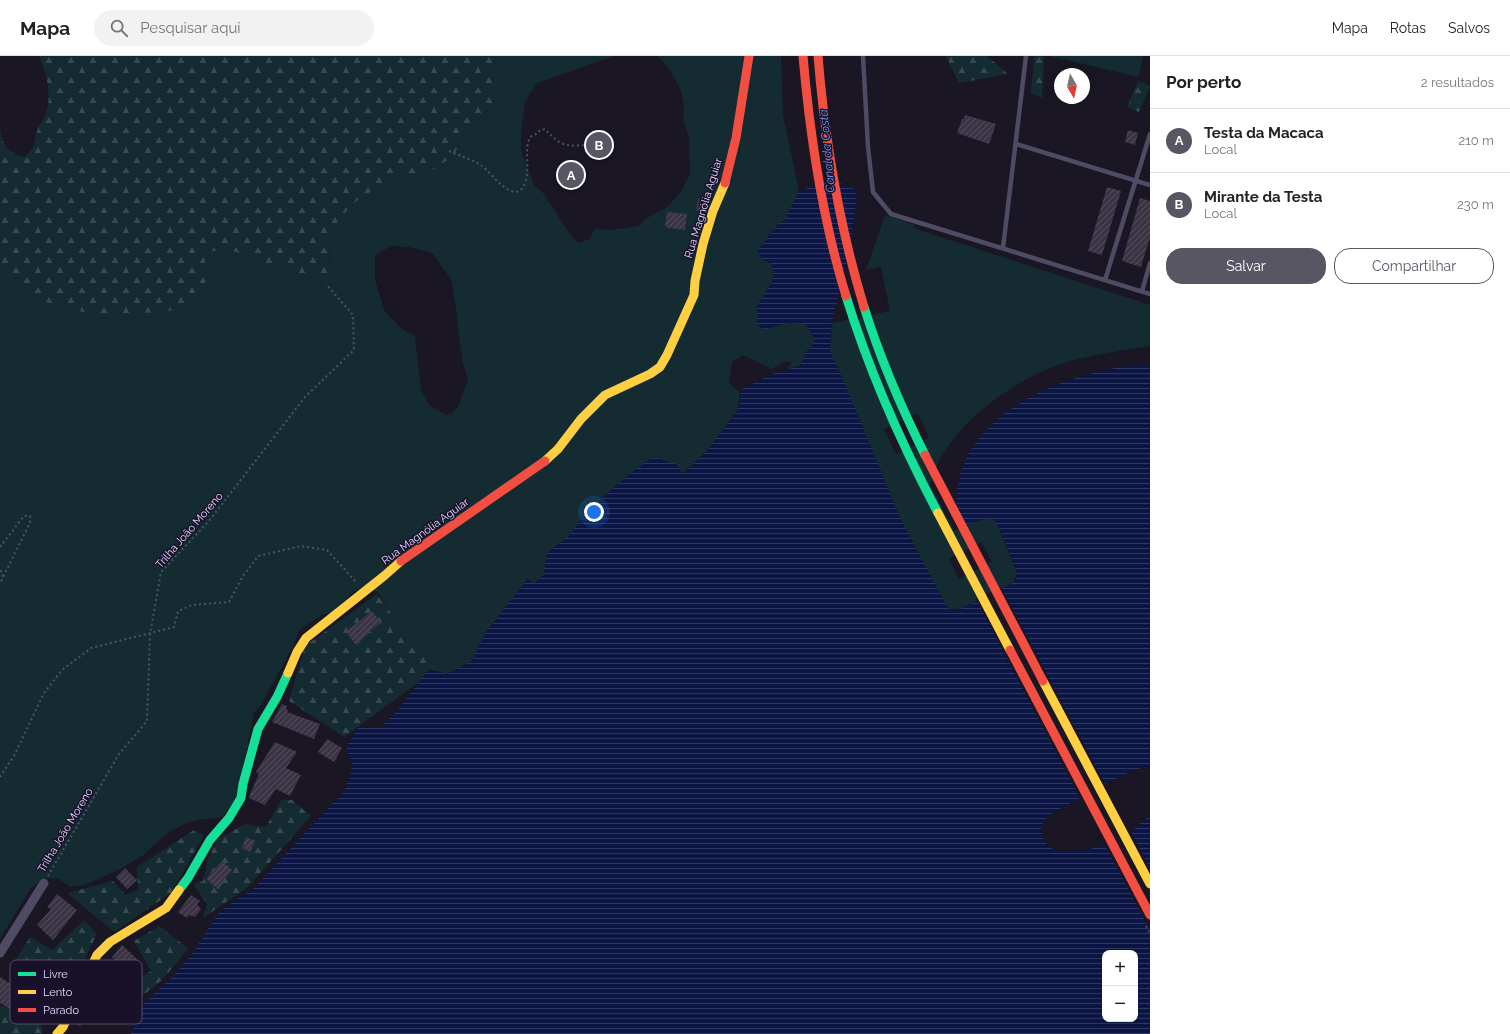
<!DOCTYPE html>
<html lang="pt">
<head>
<meta charset="utf-8">
<style>
	body { margin:0; font-family:Raleway,sans-serif; background:#f2f2f2; color:#222 }
	.controls { position:absolute; right:12px; bottom:12px; display:grid; overflow:hidden; border-radius:8px; box-shadow:0 2px 10px #0003 }
	.controls button { width:36px; height:36px; display:grid; place-items:center; padding:0; border:0; border-bottom:1px solid #e0e0e0; background:#fff; color:#222; font:20px sans-serif }
	.compass { position:absolute; left:1054px; top:12px; width:36px; height:36px; border-radius:50%; background:#fff; box-shadow:0 2px 10px #0003; rotate:171deg }
	.you { position:absolute; left:594px; top:456px; width:14px; height:14px; margin:-10px; border:3px solid #fff; border-radius:50%; background:#1a73e8; box-shadow:0 0 0 6px #1a73e833 }
	.badge { display:grid; place-items:center; width:26px; height:26px; border-radius:50%; background:#595663; color:#fff; font-size:13px; font-weight:700 }
	.pin { position:absolute; translate:-50% -50%; border:2px solid #fff; box-shadow:0 1px 4px #0006 }
	.list { margin:0; padding:0; list-style:none }
	h2 { display:flex; justify-content:space-between; align-items:center; height:52px; margin:0; padding:0 16px; font-size:17px }
	h2 small { font-size:13px; font-weight:400; color:#767676 }
	.list li { display:grid; grid-template-columns:26px 1fr auto; gap:12px; align-items:center; box-sizing:border-box; height:64px; padding:0 16px; border-top:1px solid #e0e0e0 }
	.list b { display:block; font-size:15px; white-space:nowrap }
	.list p { margin:0; font-size:13px; white-space:nowrap; color:#767676 }
	.list em { font-size:13px; font-style:normal; color:#767676 }
	.actions { display:flex; gap:8px; padding:12px 16px }
	.actions a { flex:1; padding:9px 0; border:1px solid #595663; border-radius:16px; text-align:center; font-size:14px; color:#595663 }
	.actions .main { background:#595663; color:#fff }
	.icon { flex:none; width:22px; height:22px; fill:none; stroke:currentColor; stroke-width:2; stroke-linecap:round; stroke-linejoin:round }
	.map { position:relative; flex:none; width:1150px; height:978px; overflow:hidden }
	header { display:flex; align-items:center; gap:24px; box-sizing:border-box; height:56px; padding:0 20px; background:#fff; border-bottom:1px solid #e0e0e0 }
	header strong { font-size:19px }
	nav { display:flex; gap:22px; margin-inline-start:auto; font-size:14px }
	.search { width:280px; height:36px; background:#f2f2f2; display:flex; align-items:center; gap:10px; box-sizing:border-box; padding:0 14px; border-radius:22px; color:#767676; font-size:15px }
	main { display:flex }
	aside { flex:1; background:#fff }
	.map>svg:first-child { display:block }
	.grass { fill:#142c31; fill-rule:evenodd }
	.forest { fill:url(#forest-firs) }
	.water { fill:url(#water-rules); fill-rule:evenodd }
	.pier { fill:#1a1623 }
	.building { fill:url(#building-hatch) }
	.lines { fill:none; stroke-linecap:round; stroke-linejoin:round }
	.path { stroke:#4b5465; stroke-width:2; stroke-dasharray:2 3; stroke-linecap:butt }
	.lane { stroke:#504b64; stroke-width:4.5 }
	.street { stroke:#504b64; stroke-width:9 }
	.fast { stroke:#16e098; stroke-width:9 }
	.slow { stroke:#ffcf43; stroke-width:9 }
	.jam { stroke:#f24e42; stroke-width:9 }
	.labels { text-anchor:middle; stroke-width:3; stroke-linejoin:round; paint-order:stroke }
	.street-label { font-size:11px; fill:#e4d9ff; stroke:#191029 }
	.water-label { font-size:12px; font-style:italic; fill:#679dff; stroke:#191029 }
	.key { fill:#191029; stroke:#564c69; stroke-width:1 }
	.key-label { font-size:11px; fill:#e4d9ff }
</style>
</head>
<body>
<header>
<strong>Mapa</strong>
<div class="search"><svg class="icon" aria-label="search" viewBox="0 0 24 24"><circle cx="10" cy="10" r="6"/><path d="M15 15l6 6"/></svg>Pesquisar aqui</div>
<nav><a>Mapa</a><a>Rotas</a><a>Salvos</a></nav>
</header>
<main>
<div class="map">
<svg width="1150" height="978" viewBox="0 0 1150 978">
	<defs>
		<pattern id="forest-firs" width="22" height="20" patternUnits="userSpaceOnUse"><rect width="22" height="20" fill="#142c31"/><path d="M5 1l3.5 6h-7zM16 11l3.5 6h-7z" fill="#364a50"/></pattern>
		<pattern id="water-rules" width="6" height="5" patternUnits="userSpaceOnUse"><rect width="6" height="5" fill="#0b1645"/><path d="M0 2.5h6" fill="none" stroke="#2e3761"/></pattern>
		<pattern id="building-hatch" width="6" height="6" patternUnits="userSpaceOnUse"><rect width="6" height="6" fill="#3a3445"/><path d="M-1 1l2-2M0 6l6-6M5 7l2-2" fill="none" stroke="#565161"/></pattern>
	</defs>
	<rect width="100%" height="100%" fill="#1a1623"/>
	<path class="grass" d="M498,0h116l-77,27 -12,19 -4,31v17l13,35 10,9 25,39 9,10 12,-4 4,-10 18,1 27,-4 6,-7 21,-11 15,-16 9,-18 -1,-36 -6,-19 1,-14 -3,-14 -9,-18 -9,-12 -6,-5h124l2,59 16,76 -14,29 -8,5 -19,25 4,9 9,5 3,7 -2,11 -7,11 1,36 22,-6 18,1 9,15 -4,9 -5,4 -3,9 -4,5 -13,3 6,-7h-8l-12,7 -29,-14 -11,7 -3,21 11,10 -3,18 -31,41 -24,22 -28,-17 -18,12 -25,21 -30,30 -13,17 -21,16 -3,22 -10,8 -6,-4 -42,53 -14,29 -24,13 -19,-5 -42,-62 -9,-15 -8,-3 -8,-1 -8,3 -23,22 -7,1 -25,16 -5,14 -34,63 -6,5 -12,61 -3,24 -16,19 -4,2 -16,1 -17,4 -17,9 -27,24 -24,14 -33,15 -14,2 -12,-8 -14,-1 -14,10 -31,51v-675l10,16 59,27 33,9 85,-7 14,-8 2,-34 7,-15 13,-3 13,3 27,9 6,4 21,6 13,5 27,-11v-29l9,-18 14,-14 12,-9 27,-15 43,-11 18,-13 15,-25 25,-26zM391,190l18,1 23,6 19,26 5,27 2,23 5,34 5,17 -10,27 -7,7 -5,1 -16,-9 -9,-16 -6,-54 -13,-7 -17,-17 -10,-32v-25z
		M1049,0h94l-4,21z
		M885,159l29,10 -1,3 237,77v41c-30,5 -61,9 -89,18 -50,17 -120,67 -131,122l24,44c14,-2 28,-17 42,-9l21,53 -4,9 -53,26c-7,1 -11,0 -15,-5l-44,-84 -60,-145 -11,-23 2,-29 58,-12 -9,-44 -15,3zM918,357l11,25 -33,16 -12,-25zM981,486l11,20 -33,17 -10,-20z"/>
	<path class="forest" d="M39,0h459v11l-5,38 -25,26 -15,25 -18,13 -43,11 -27,15 -12,9 -13,14 -10,18 -1,37 -6,4 -10,1 -10,-2 -13,-5 -21,-6 -6,-4 -27,-9 -13,-3 -13,3 -7,15 3,19 -5,15 -15,8 -84,8 -71,-19 -21,-18 -10,-16v-136c2,18 7,23 24,29 13,-10 9,-15 14,-29 2,-5 6,-9 8,-14 6,-20 1,-40 -7,-58z
		M946,0h41l21,18 -49,9z
		M1034,0h10l-2,42 -11,-5z
		M1138,25l12,5 -11,26 -12,-5z
		M377,538l57,77 -90,66 -55,-36 16,-55z
		M281,744h11l19,16 -63,71 -45,31 4,-14 -14,-20 10,-3 5,-22 10,-20 27,-15 21,3z
		M194,774l10,5 -33,58 -57,39 -47,-39 46,-12 13,14 12,-6 -1,-22z
		M84,864l13,14 -35,72 -18,-9 12,-26 -13,-7 -25,14 -4,-15 16,-26 22,13z
		M159,870l29,22c-20,26 -32,42 -62,57l-8,-15 -21,-12 6,-11 28,16 20,-12 -17,-30z
		M0,950l19,1 24,21 -2,6h-41z"/>
	<path class="water" d="M832,124l25,10 -2,23 -8,47 -15,60 -2,32 11,23 60,145 47,88 6,2 6,-1 53,-26 3,-4v-10l-20,-48c-11,-6 -22,2 -33,7 -2,-6 -5,-11 -6,-17 -2,-10 0,-24 3,-34 16,-73 123,-110 190,-113v670h-1019l13,-31 30,-28 18,-21 28,-43 34,-23 91,-98 8,-24 -7,-19 12,-19 23,-1 16,-16 32,-42 19,5 24,-13 14,-29 42,-53 6,4 10,-8 3,-22 21,-16 13,-17 30,-30 25,-21 18,-12 22,7 7,10 23,-22 31,-41 5,-22 30,-15 27,-8 4,-5 3,-9 5,-4 4,-8 -9,-16 -18,-1 -22,6 -5,-1 -3,-3 -1,-19 15,-24 2,-11 -3,-7 -9,-5 -4,-9 19,-25 8,-5 14,-29zM1105,897h30v66h-30z"/>
	<path class="pier" d="M1001,531l104,197 27,-13 12,-4 6,1v47l-19,17 19,36v62l-45,-85 -19,5 -25,2 -10,-4 -7,-7 -3,-12 3,-9 8,-7 28,-15 -104,-199z"/>
	<path class="building" d="M965,59l31,9 -7,20 -32,-11 5,-14h2z
		M1128,74l10,3 -3,12 -10,-3z
		M1107,131l14,4 -19,64 -14,-4z
		M698,142l11,2 -5,12 -8,-2z
		M1140,142l10,3v36l-9,30 -19,-6z
		M667,156l20,2 -2,16 -20,-3z
		M372,555l9,12 -13,9 1,1 -13,12 -10,-13z
		M282,648l5,2 -1,3 2,1 -1,2 33,12 -6,15 -42,-17z
		M327,683l15,9 -8,14 -16,-10z
		M275,686l22,10 -11,16 15,7 -11,21 -14,-7 -11,16 -16,-7 1,-4 9,-20 -3,-2z
		M246,781l9,4 -5,11 -8,-4z
		M222,805l10,9 -10,11 2,1 -6,7 -12,-10z
		M125,812l12,12 -10,9 -11,-12z
		M57,838l20,16 -24,30 -16,-15 14,-16 -4,-2z
		M191,839l9,6 -3,3 4,5 -6,8 -6,-2 -2,3 -9,-6z
		M122,889l20,19 -10,11 -7,-7 -6,6 -8,-7 5,-6 -4,-4z
		M0,921l12,8 2,-3 8,5 -13,21 -9,-5z
		M100,931l19,13 -6,8 -4,-3 -3,5 -4,-2 -2,3 -2,-2 -3,2 -4,-3 -11,18 -6,-4 9,-19 4,2z"/>
	<g class="lines">
		<path class="path" d="M449,95c11,5 23,8 33,15 9,6 33,42 43,17 6,-17 -2,-30 5,-46l8,-4 2,-3 5,-1c15,16 19,18 41,16
			M0,491l24,-31h6v7l-27,54
			M0,515h1l2,6 -3,7
			M0,721l14,-21 30,-63 18,-23 29,-22 83,-21 4,-16 14,-6 37,-3 14,-26 15,-20 43,-10 26,4 30,33
			M48,820l71,-122 28,-33 3,-87 11,-62 48,-51 96,-124 49,-47 -1,-35 -27,-31
			M1146,870l4,7"/>
		<path class="lane" d="M863,0l5,91 5,45 18,22 259,80
			M1016,88l134,41
			M1003,192l23,-192
			M1105,224l45,-146
			M1142,235l8,-28"/>
		<path class="street" d="M0,897l44,-70"/>
		<path class="fast" d="M846,240c23,75 55,147 92,217
			M864,251c16,51 37,100 61,148
			M179,834l9,-12 22,-38 19,-22 12,-20 2,-14 15,-55 19,-32 11,-24"/>
		<path class="slow" d="M545,405l13,-12 23,-30 24,-24 45,-21 10,-7 7,-12 27,-60 1,-14 8,-37 10,-33 12,-28
			M938,457l72,137
			M288,617l9,-21 9,-14 78,-62 17,-15
			M1043,625l107,203
			M57,978l6,-7 34,-72 13,-13 56,-34 13,-18"/>
		<path class="jam" d="M803,0c7,81 19,162 43,240
			M818,0c7,86 21,169 46,251
			M725,127l11,-45 13,-82
			M925,399l118,226
			M401,505l144,-100
			M1010,594l140,265"/>
	</g>
	<g class="labels">
		<g class="street-label">
			<text transform="translate(703 152) rotate(-73)" y="4">Rua Magnólia Aguiar</text>
			<text transform="translate(189 474) rotate(-49)" y="4">Trilha João Moreno</text>
			<text transform="translate(425 475) rotate(-36)" y="4">Rua Magnólia Aguiar</text>
			<text transform="translate(65 774) rotate(-59)" y="4">Trilha João Moreno</text>
		</g>
		<g class="water-label">
			<text transform="translate(827 95) rotate(-95)" y="4">Canal da Costa</text>
		</g>
	</g>
	<rect x="10" y="904" width="132" height="64" rx="6" class="key"/>
	<rect x="18" y="916" width="18" height="4" fill="#16e098"/>
	<rect x="18" y="934" width="18" height="4" fill="#ffcf43"/>
	<rect x="18" y="952" width="18" height="4" fill="#f24e42"/>
	<g class="key-label">
		<text x="43" y="922">Livre</text>
		<text x="43" y="940">Lento</text>
		<text x="43" y="958">Parado</text>
	</g>
</svg>
<div class="controls">
<button>+</button>
<button>−</button>
</div>
<svg class="compass" viewBox="-18 -18 36 36"><path d="M0-13l5 13h-10z" fill="#e53935"/><path d="M0 13l5-13h-10z" fill="#767676"/></svg>
<div class="you"></div>
<div class="pin badge" style="left:571px;top:119px">A</div>
<div class="pin badge" style="left:599px;top:89px">B</div>
</div>
<aside>
<h2>Por perto<small>2 resultados</small></h2>
<ul class="list">
<li><span class="badge">A</span><div><b>Testa da Macaca</b><p>Local</p></div><em>210 m</em></li>
<li><span class="badge">B</span><div><b>Mirante da Testa</b><p>Local</p></div><em>230 m</em></li>
</ul>
<div class="actions"><a class="main">Salvar</a><a>Compartilhar</a></div>
</aside>
</main>
</body>
</html>
